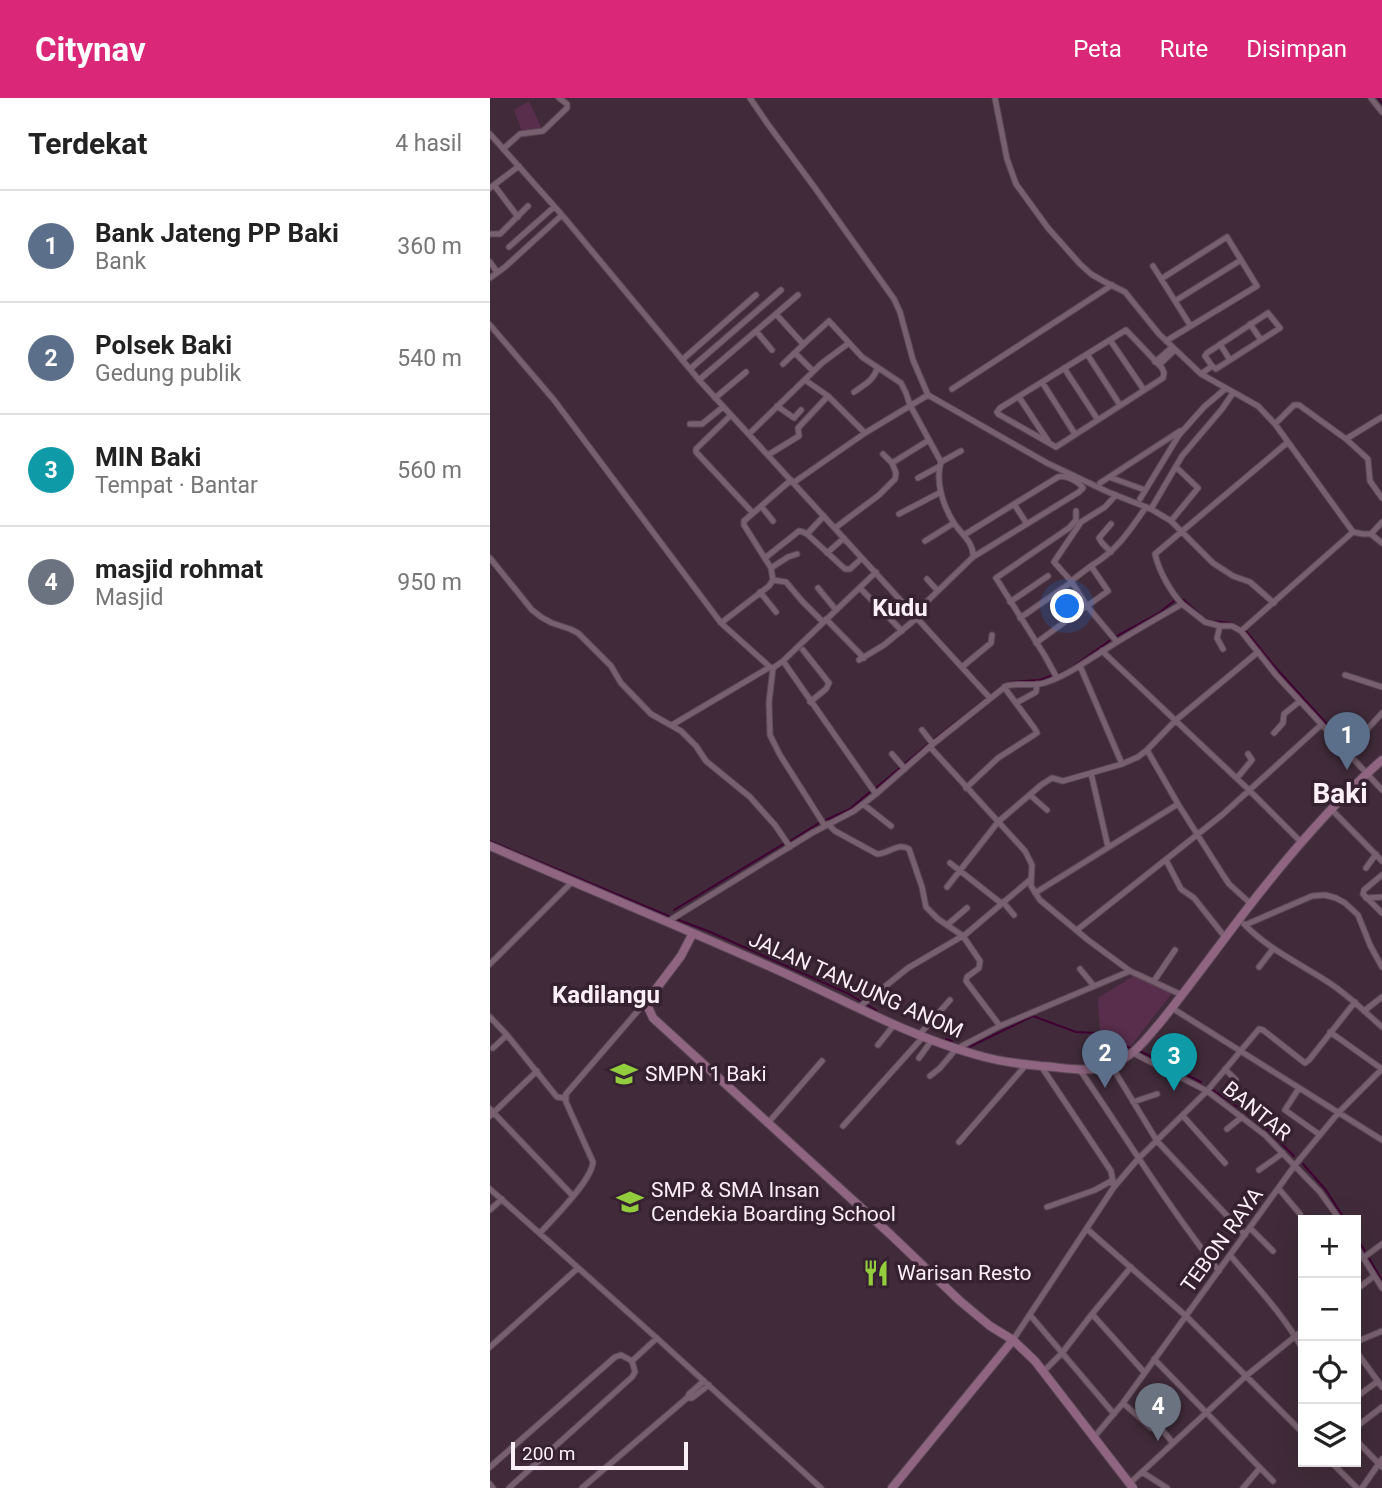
<!DOCTYPE html>
<html lang="id">
<head>
<meta charset="utf-8">
<style>
	body { margin:0; font-family:Roboto,sans-serif; background:#f2f2f2; color:#222 }
	.controls { position:absolute; right:21px; bottom:21px; display:grid; overflow:hidden; border-radius:0px; box-shadow:0 7px 28px #0002 }
	.controls button { width:63px; height:63px; display:grid; place-items:center; padding:0; border:0; border-bottom:2px solid #e0e0e0; background:#fff; color:#222; font:35px sans-serif }
	.scale { position:absolute; left:21px; bottom:18px; width:177px; box-sizing:border-box; padding-left:7px; border:4px solid #fdeff8; border-top:0; font-size:19px; line-height:24px; white-space:nowrap; color:#fdeff8; -webkit-text-stroke:5px #362130; paint-order:stroke }
	.you { position:absolute; left:578px; top:509px; width:24px; height:24px; margin:-18px; border:5px solid #fff; border-radius:50%; background:#1a73e8; box-shadow:0 0 0 10px #1a73e833 }
	.badge { display:grid; place-items:center; width:46px; height:46px; border-radius:50%; background:#db2777; color:#fff; font-size:23px; font-weight:700 }
	.pin { position:absolute; translate:-50% -58px; filter:drop-shadow(0 2px 4px #0008) }
	.pin::after { content:''; position:absolute; top:37px; width:24px; height:21px; background:inherit; clip-path:polygon(0 0,100% 0,50% 100%) }
	.list { margin:0; padding:0; list-style:none }
	h2 { display:flex; justify-content:space-between; align-items:center; height:91px; margin:0; padding:0 28px; font-size:30px }
	h2 small { font-size:23px; font-weight:400; color:#767676 }
	.list li { display:grid; grid-template-columns:46px 1fr auto; gap:21px; align-items:center; box-sizing:border-box; height:112px; padding:0 28px; border-top:2px solid #e0e0e0 }
	.list b { display:block; font-size:26px; white-space:nowrap }
	.list p { margin:0; font-size:23px; white-space:nowrap; color:#767676 }
	.list em { font-size:23px; font-style:normal; color:#767676 }
	.icon { flex:none; width:38px; height:38px; fill:none; stroke:currentColor; stroke-width:2; stroke-linecap:round; stroke-linejoin:round }
	.map { position:relative; flex:none; width:892px; height:1390px; overflow:hidden }
	header { display:flex; align-items:center; gap:42px; box-sizing:border-box; height:98px; padding:0 35px; background:#db2777; color:#fff }
	header strong { font-size:33px }
	nav { display:flex; gap:38px; margin-inline-start:auto; font-size:24px }
	main { display:flex }
	aside { flex:1; background:#fff }
	.map>svg:first-child { display:block }
	.green { fill:#582e4c }
	.lines { fill:none; stroke-linecap:round; stroke-linejoin:round }
	.stream { stroke:#400033; stroke-width:2 }
	.street-casing { stroke:#5a4855; stroke-width:7 }
	.secondary-casing { stroke:#5a4855; stroke-width:10 }
	.street { stroke:#796070; stroke-width:5 }
	.secondary { stroke:#8f6581; stroke-width:8 }
	.labels { text-anchor:middle; stroke-width:7; stroke-linejoin:round; paint-order:stroke }
	.street-label { font-size:21px; fill:#fdeff8; stroke:#362130 }
	.poi-label { font-size:21px; fill:#fdeff8; stroke:#362130; text-anchor:start }
	.quarter-label { font-size:24px; font-weight:bold; fill:#fdeff8; stroke:#362130 }
	.district-label { font-size:28px; font-weight:bold; fill:#fdeff8; stroke:#362130 }
</style>
</head>
<body>
<header>
<strong>Citynav</strong>
<nav><a>Peta</a><a>Rute</a><a>Disimpan</a></nav>
</header>
<main>
<aside>
<h2>Terdekat<small>4 hasil</small></h2>
<ul class="list">
<li><span class="badge" style="background:#5c6f8a">1</span><div><b>Bank Jateng PP Baki</b><p>Bank</p></div><em>360 m</em></li>
<li><span class="badge" style="background:#5c6f8a">2</span><div><b>Polsek Baki</b><p>Gedung publik</p></div><em>540 m</em></li>
<li><span class="badge" style="background:#0f9aa8">3</span><div><b>MIN Baki</b><p>Tempat · Bantar</p></div><em>560 m</em></li>
<li><span class="badge" style="background:#6b7280">4</span><div><b>masjid rohmat</b><p>Masjid</p></div><em>950 m</em></li>
</ul>
</aside>
<div class="map">
<svg width="892" height="1390" viewBox="0 0 892 1390">
	<rect width="100%" height="100%" fill="#412b3a"/>
	<path class="green" d="M39,3l13,28 -20,2 -8,-21z
		M645,877l37,18 -42,54 -30,-15 -2,-34z"/>
	<g class="lines">
		<path class="stream" d="M888,0l4,5
			M714,521l8,2 20,2 14,8 29,36 70,77
			M627,538l42,-23 15,-12 6,-2 4,1 16,15
			M568,576l10,-4 44,-31
			M520,584l30,-2 13,-5
			M386,690l57,-48 69,-54
			M0,743l181,76
			M300,743l29,-18 31,-14 21,-18
			M184,812l111,-67
			M186,821l32,12 139,62 29,17
			M456,941l6,2
			M477,950l66,-32 43,16 20,1 34,15
			M650,953l61,31
			M723,992l46,32 35,34
			M813,1066l23,26 19,30
			M866,1138l10,17
			M879,1160l13,23"/>
		<g class="street-casing">
			<path id="street" d="M260,0l17,25 48,65 79,111 6,13 13,48 15,35
				M505,0l12,61 9,25 32,44 32,36 11,10 12,7 22,11 34,42 42,40 57,32 17,18 78,108
				M881,0l11,14
				M0,36l72,81 137,165 291,318
				M13,51l17,-15 23,-3 24,-23v-4l-8,-6
				M4,87l24,32
				M0,90l29,-22
				M0,136h10l28,-28
				M19,149l45,-40
				M0,164l7,10
				M663,168l37,59
				M0,180l15,-11 57,-52
				M671,181l66,-42 30,49 -91,55
				M685,203l66,-41
				M286,216l27,30
				M760,226l11,16
				M0,227l64,75 167,223
				M636,232l36,38 2,5 -1,5 -107,69 -58,-33 -1,-2 3,-4z
				M266,233l16,19
				M620,242l34,50
				M730,246l10,16
				M305,255l18,18
				M597,256l33,51
				M192,262l74,-65
				M665,264l17,-15
				M293,266l24,-23 22,-20 33,36 39,26 5,10 4,12 31,57c-6,19 2,44 13,61 7,11 20,19 19,34
				M669,267l16,-15
				M574,270l34,52
				M200,271l91,-79
				M711,276l11,-8 4,3 64,-41 -12,-15 -61,40 -2,3 7,10
				M209,282l99,-85
				M315,282l23,16 37,37
				M552,284l33,52
				M462,291l160,-104
				M364,294c10,-7 19,-11 23,-23
				M743,295l-11,16 -40,47 -31,53 20,12 42,42 20,13 17,6 24,21
				M529,299l29,44
				M225,300l31,-26
				M287,308l17,12 7,-8
				M241,317l-35,34v3l57,61
				M200,326h12l21,-17
				M785,326l19,-19h5l47,34 22,20 2,22 12,17
				M259,336l73,-71 27,-20
				M856,341l36,-22
				M393,356l9,9
				M278,357l31,-19 -1,-8 30,-32
				M451,364l20,-11
				M619,379l36,13
				M428,380l22,-12
				M301,382l-47,41v4l27,43 2,12 -4,6 -48,37 49,44 3,1 -4,34 1,33 10,20 45,71
				M303,385l72,-50 63,-38 119,68 61,29 43,17
				M610,385l80,-52
				M626,397l-11,12 -24,15 -27,40 17,19 16,25 30,36
				M650,401l39,-64 25,-28 21,-18
				M524,406l13,20
				M271,408l12,15
				M409,416l42,-22
				M334,418l-17,18 38,35h5l12,-11
				M681,423l27,-33 -22,-21
				M621,426l-12,14 3,5 9,9
				M345,430l44,-33 16,-16 1,-6 -4,-10 37,-23
				M881,436l11,-12
				M435,443l29,-18
				M337,455l17,-15
				M0,460l42,52 9,7 11,6 18,6 8,4 33,33 10,17 30,31 30,17 15,15 10,15 44,36 25,28 15,22
				M275,460l34,-27 4,1 4,2
				M281,470l17,-11 9,-3
				M437,481l10,11
				M283,482l13,2 16,19 21,21
				M581,483l20,-15
				M328,490l18,22
				M370,490l42,43
				M270,494l16,20
				M520,504l38,-26
				M692,506c-12,-13 -23,-33 -27,-50l133,-112
				M597,508l21,-15 -17,-25c26,-16 38,-34 55,-59
				M424,516l59,-57 106,-65 4,-4c-5,-7 -17,-13 -25,-11l-94,58
				M530,520l49,-34
				M336,521l38,39
				M730,528l-3,12 6,11
				M751,533l112,-99 10,2h8l11,9
				M546,545l49,-36
				M313,552l26,33 -3,6 -16,13
				M612,553l147,139 53,53
				M369,562l25,-15 33,-27
				M293,563l93,133
				M590,568l42,98
				M472,569l29,-24 1,-8
				M283,570l10,-7 93,-89
				M855,577l37,12
				M567,580l-12,-22 -49,-78 73,-50 7,-8v-9
				M526,605l20,-11 1,-8
				M182,627l98,-58
				M432,632l11,14
				M784,635l9,-10 1,-9 16,-13
				M440,649l95,104 7,14 -1,21 9,14 48,40 42,31 52,24
				M855,651l16,-13 21,-23
				M657,652l31,54 45,71 6,9 22,20
				M402,656l13,15
				M747,680l15,-18 -4,-6
				M476,690l32,-30 39,-25 -2,-4 -31,-42
				M540,697l17,15
				M373,706l28,22
				M842,712l50,51
				M338,726l7,7 42,23c12,0 20,-12 32,-5l13,38 4,20 12,12 25,17 17,25 -1,7 -12,9 -1,4 34,45
				M618,749l-17,-74 31,-9 16,-7 9,-7 29,-30 82,-68
				M676,762l15,29 13,9 31,39
				M460,765l51,40
				M876,770l10,-14
				M892,777l-18,15 -1,4 19,19
				M457,789l51,-65 43,-37 11,-7 11,3 28,-8
				M545,795l143,-89
				M876,800l16,-1
				M513,804l11,13
				M177,824l145,-89 42,-22 22,-17 57,-50 73,-58c12,-4 25,1 38,-3 23,-7 41,-21 62,-34 25,-16 50,-30 76,-45l23,18 15,4h12l9,5 35,44 106,115
				M754,826c25,26 57,40 87,60 18,12 34,28 51,43
				M457,827l20,-17
				M755,827l67,-29 13,-1 11,3 9,5 13,12 12,30 12,22
				M587,832l145,-115 99,-90
				M0,866l83,-83
				M769,869l14,-18
				M590,871l14,17
				M664,883l21,-31
				M368,910l50,-40 58,-34 65,-55
				M682,910l210,132
				M874,913l18,-14
				M0,919l17,18 50,62 6,1 3,-3
				M840,934l52,37
				M429,937l31,-35
				M388,947l16,-20
				M3,950l14,-13
				M643,955l74,38 58,44 55,57 20,28
				M429,960l13,-18
				M621,967l46,76 88,94
				M551,968l70,105 3,16
				M735,971l11,11
				M590,972c46,67 88,137 139,201
				M440,978l10,-8 16,-19 44,-23 130,-55
				M809,990l-14,22 35,25
				M643,1004l24,-8
				M0,1011l83,87
				M0,1018l47,-45
				M693,1018l42,47
				M278,1025l54,-62
				M353,1028l80,-89
				M737,1031l15,-12
				M469,1044l67,-77
				M769,1072l24,-17
				M0,1091l170,152 161,147
				M789,1091l21,25
				M557,1109l48,-17 18,-10
				M0,1112l12,-11
				M760,1130l23,23
				M597,1131l99,87 117,117
				M50,1135c13,-14 52,-53 53,-71l-27,-60v-8l83,-96
				M866,1148l26,42
				M740,1157c25,30 54,60 73,95
				M873,1160l19,-14
				M866,1192l18,-14
				M602,1216l39,-47
				M540,1217l84,99
				M523,1242l101,-153 24,-28 69,-68 52,-62 4,1 42,33 4,-3 46,-58
				M866,1244l26,-11
				M0,1249l88,-79
				M866,1253l26,36
				M664,1261l119,122
				M554,1273l18,-18 30,-39 52,58
				M214,1283l-15,13 -2,4h5l17,-13
				M869,1297l19,-14
				M633,1305l28,25 7,-3 15,18
				M866,1329l26,-20
				M605,1338l28,-33 172,-238 44,-53 43,-43
				M866,1342l26,27
				M841,1364l26,26
				M0,1369l125,-110 6,-2 11,6
				M652,1374l25,16
				M640,1385l116,-107 57,-46
				M0,1386l3,4
				M19,1390l123,-111 3,-5 -3,-11 25,-23
				M92,1390l105,-90
				M753,1390l17,-20
				M872,1390l20,-29"/>
		</g>
		<g class="secondary-casing">
			<path id="secondary" d="M0,748c94,41 189,80 283,122 68,30 132,67 204,87 20,6 42,9 64,11 19,1 39,6 59,2 10,-2 21,-7 29,-13 12,-8 21,-21 30,-31 23,-28 44,-57 66,-86 46,-62 99,-127 157,-178
				M203,835l-12,23 -31,41 -2,10 5,11 238,217 69,66 30,25 23,14 22,21 98,127
				M402,1390l121,-148"/>
		</g>
		<use href="#street" class="street"/>
		<use href="#secondary" class="secondary"/>
	</g>
	<defs>
		<g id="school-bare" transform="scale(2.1)"><path d="M0-5L7-2L0 1L-7-2ZM-4 1L0 2.5L4 1V4Q0 6-4 4Z" fill="#92cd3e" stroke="#362130" stroke-width="2.5" paint-order="stroke"/></g>
		<g id="restaurant-bare" transform="scale(2.1)"><path d="M-5-6h1v4h1v-4h1v4h1v-4h1v5L-1.5 .5V6h-2V.5L-5-1ZM5-6V6H3V1.5H1.5Q1.5-4 5-6Z" fill="#92cd3e" stroke="#362130" stroke-width="2.5" paint-order="stroke"/></g>
	</defs>
	<g fill-rule="evenodd">
		<use href="#school-bare" x="134" y="976"/>
		<use href="#school-bare" x="140" y="1104"/>
		<use href="#restaurant-bare" x="386" y="1175"/>
	</g>
	<g class="labels">
		<g class="street-label">
			<text transform="translate(366 887) rotate(24)" y="7">JALAN TANJUNG ANOM</text>
			<text transform="translate(767 1013) rotate(39)" y="7">BANTAR</text>
			<text transform="translate(732 1142) rotate(-54)" y="7">TEBON RAYA</text>
		</g>
		<g class="poi-label">
			<text x="155" y="983">SMPN 1 Baki</text>
			<text x="161" y="1099">SMP &amp; SMA Insan<tspan x="161" dy="24">Cendekia Boarding School</tspan></text>
			<text x="407" y="1182">Warisan Resto</text>
		</g>
		<g class="quarter-label">
			<text x="410" y="518">Kudu</text>
			<text x="116" y="905">Kadilangu</text>
		</g>
		<g class="district-label">
			<text x="850" y="705">Baki</text>
		</g>
	</g>
</svg>
<div class="controls">
<button>+</button>
<button>−</button>
<button><svg class="icon" aria-label="locate" viewBox="0 0 24 24"><circle cx="12" cy="12" r="6"/><path d="M12 2v4M12 18v4M2 12h4M18 12h4"/></svg></button>
<button><svg class="icon" aria-label="layers" viewBox="0 0 24 24"><path d="M12 4l9 5-9 5-9-5zM3 14l9 5 9-5"/></svg></button>
</div>
<div class="scale">200 m</div>
<div class="you"></div>
<div class="pin badge" style="left:857px;top:672px;background:#5c6f8a">1</div>
<div class="pin badge" style="left:615px;top:990px;background:#5c6f8a">2</div>
<div class="pin badge" style="left:684px;top:993px;background:#0f9aa8">3</div>
<div class="pin badge" style="left:668px;top:1343px;background:#6b7280">4</div>
</div>
</main>
</body>
</html>
